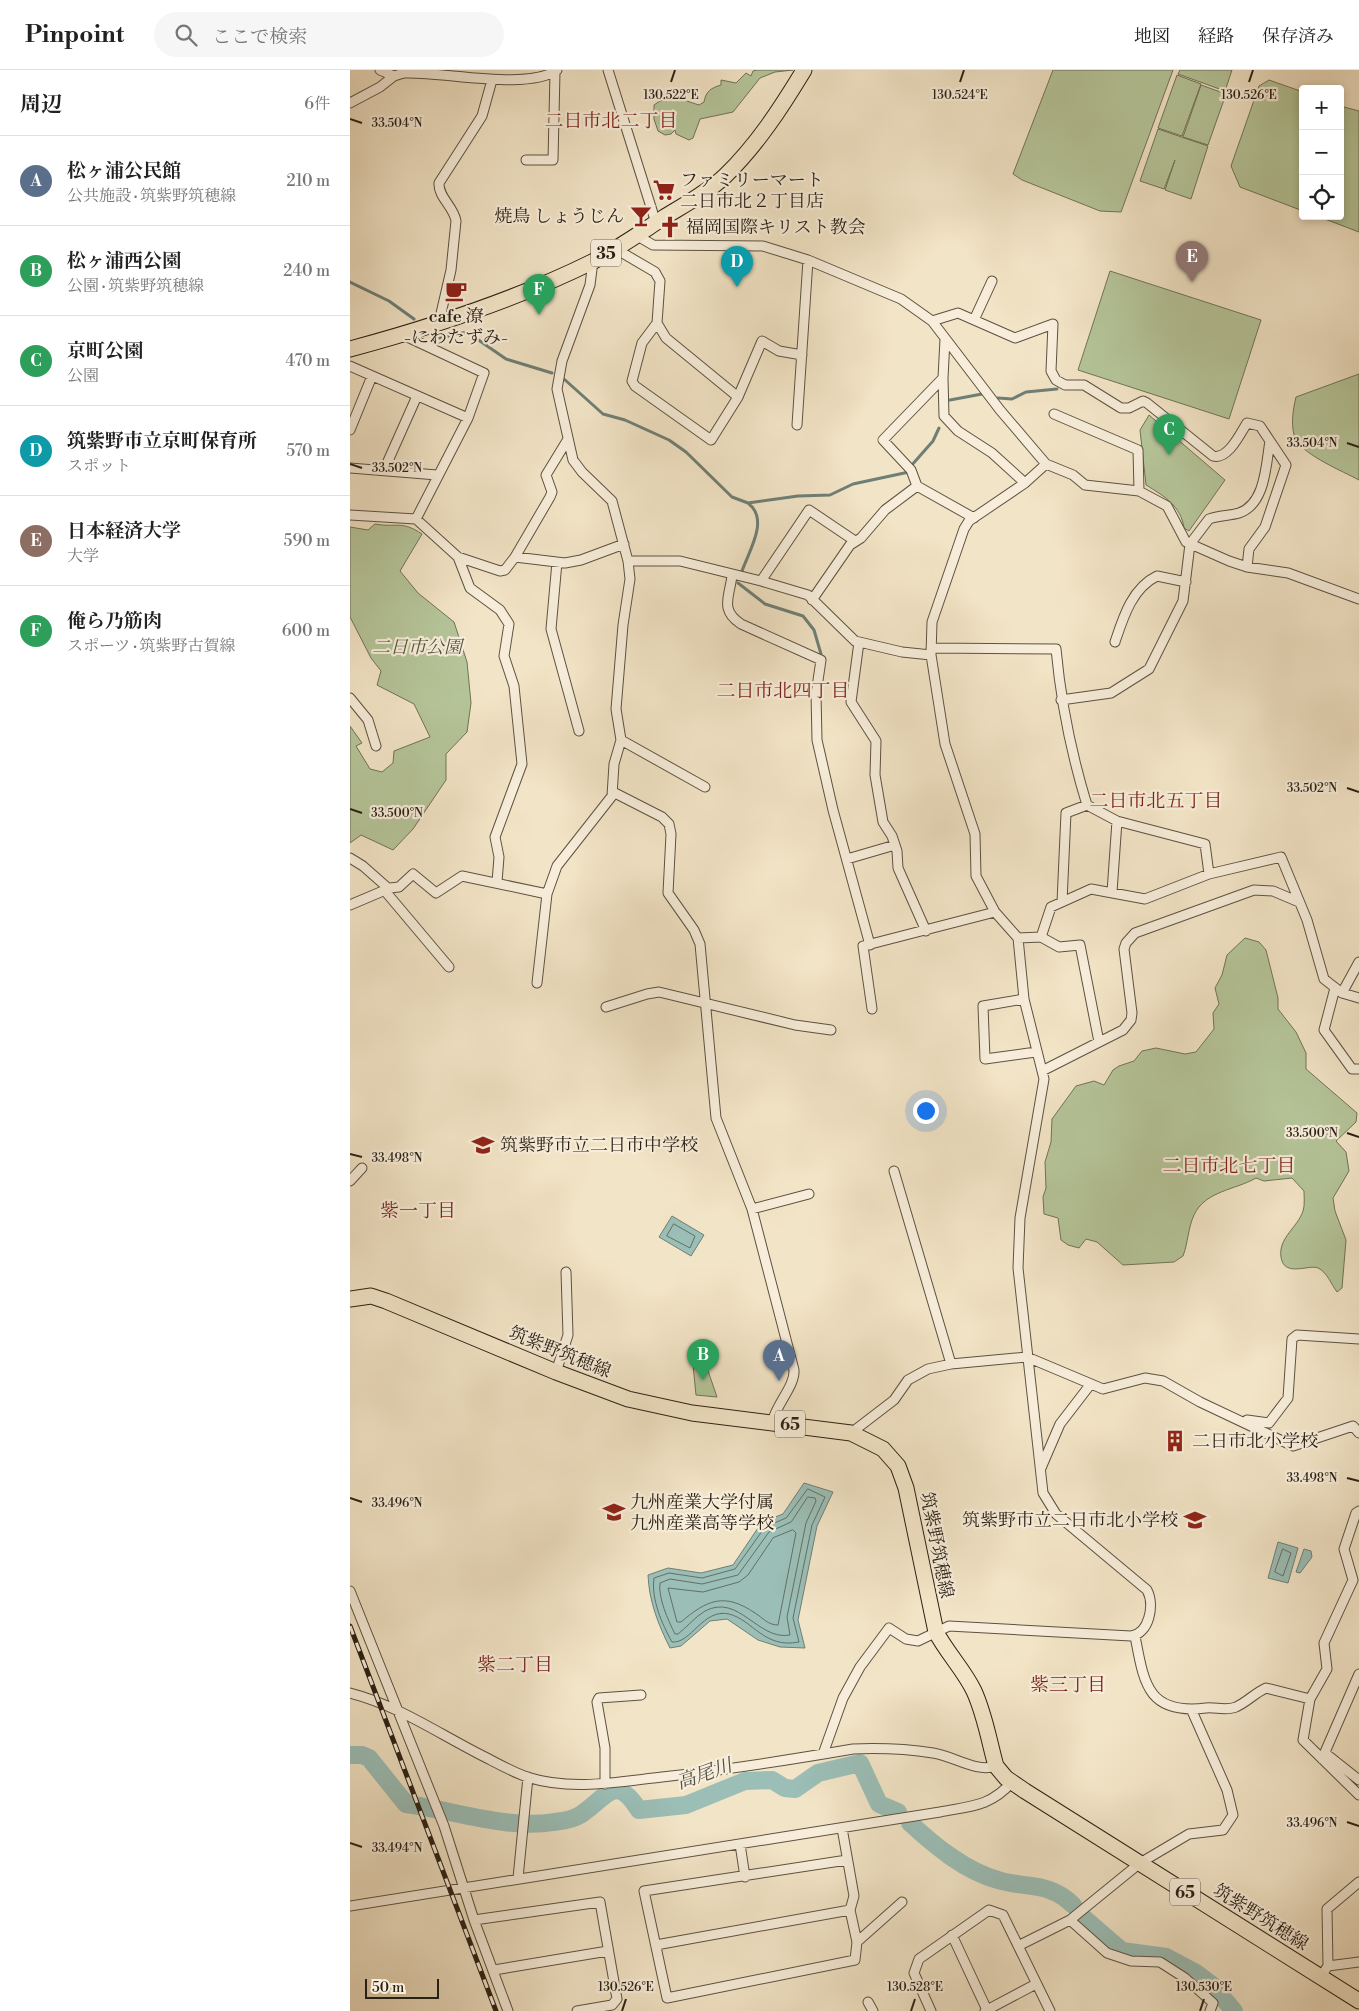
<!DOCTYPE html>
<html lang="ja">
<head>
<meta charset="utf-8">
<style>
	body { margin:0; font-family:"Libre Bodoni","Noto Serif JP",serif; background:#f6f6f6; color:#222 }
	.controls { position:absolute; right:15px; top:15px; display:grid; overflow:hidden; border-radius:5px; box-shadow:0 2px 8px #0003 }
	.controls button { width:45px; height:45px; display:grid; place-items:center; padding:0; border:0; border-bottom:1px solid #e0e0e0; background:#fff; color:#222; font:25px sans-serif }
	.scale { position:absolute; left:15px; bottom:12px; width:74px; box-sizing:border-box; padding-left:5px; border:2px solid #2a2115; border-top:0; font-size:14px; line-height:18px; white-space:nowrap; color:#2a2115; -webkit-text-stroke:4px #f7edda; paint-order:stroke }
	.you { position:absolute; left:575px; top:1040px; width:18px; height:18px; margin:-12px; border:4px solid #fff; border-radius:50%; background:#1a73e8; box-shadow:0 0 0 8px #1a73e833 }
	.badge { display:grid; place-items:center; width:32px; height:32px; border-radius:50%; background:#8f2418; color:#fff; font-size:16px; font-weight:700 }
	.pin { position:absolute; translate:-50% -41px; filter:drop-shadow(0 1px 2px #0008) }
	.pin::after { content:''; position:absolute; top:26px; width:18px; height:15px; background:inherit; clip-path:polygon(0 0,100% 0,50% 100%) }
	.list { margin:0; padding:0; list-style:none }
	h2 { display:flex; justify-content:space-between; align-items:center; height:65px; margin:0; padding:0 20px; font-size:21px }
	h2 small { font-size:16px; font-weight:400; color:#767676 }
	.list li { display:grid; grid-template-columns:32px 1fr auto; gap:15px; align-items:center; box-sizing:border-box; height:90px; padding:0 20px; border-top:1px solid #e0e0e0 }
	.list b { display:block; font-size:19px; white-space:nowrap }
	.list p { margin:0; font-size:16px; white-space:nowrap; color:#767676 }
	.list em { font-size:16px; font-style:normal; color:#767676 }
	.icon { flex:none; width:28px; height:28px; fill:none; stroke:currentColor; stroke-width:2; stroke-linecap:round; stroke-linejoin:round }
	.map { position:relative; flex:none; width:1009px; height:1941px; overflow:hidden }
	header { display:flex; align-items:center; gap:30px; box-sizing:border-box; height:70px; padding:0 25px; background:#fff; border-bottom:1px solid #e0e0e0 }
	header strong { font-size:24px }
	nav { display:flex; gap:28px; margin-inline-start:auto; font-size:18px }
	.search { width:350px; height:45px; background:#f6f6f6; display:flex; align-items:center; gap:12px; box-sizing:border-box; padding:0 18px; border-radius:28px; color:#767676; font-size:19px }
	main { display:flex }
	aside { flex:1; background:#fff }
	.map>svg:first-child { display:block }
	.green { fill:#b5c599; stroke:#707357 }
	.water { fill:#9bbeb6; stroke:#6e7f76 }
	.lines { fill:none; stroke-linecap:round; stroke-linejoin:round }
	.shore { stroke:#627066; stroke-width:1 }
	.stream { stroke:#6e7f76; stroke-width:3 }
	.river { stroke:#9bbeb6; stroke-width:18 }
	.minor-casing { stroke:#5c5241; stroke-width:11 }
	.primary-casing { stroke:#2a2115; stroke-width:17 }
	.minor { stroke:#f7edda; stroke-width:9 }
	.primary { stroke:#f2e4c6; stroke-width:15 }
	.rail-casing { stroke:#2a2115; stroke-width:5 }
	.rail { stroke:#f7edda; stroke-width:3; stroke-dasharray:9; stroke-linecap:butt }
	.ticks { fill:none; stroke:#2a2115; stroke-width:2 }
	.labels { text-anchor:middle; stroke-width:4.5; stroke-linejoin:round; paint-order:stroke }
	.shield { fill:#f7edda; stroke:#685e50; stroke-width:1 }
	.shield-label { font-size:16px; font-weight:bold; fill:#2a2115 }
	.poi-label { font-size:18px; fill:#2a2115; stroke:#f7edda; text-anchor:start }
	.park-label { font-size:18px; font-style:italic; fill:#54523d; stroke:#f7edda }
	.street-label { font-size:18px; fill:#2a2115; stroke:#f7edda }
	.neighbourhood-label { font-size:19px; fill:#7a1f14; stroke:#f7edda }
	.water-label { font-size:19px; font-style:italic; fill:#4c5045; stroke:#f7edda }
	.ticks-label { font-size:12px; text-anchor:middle; fill:#2a2115; stroke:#f7edda; stroke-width:4.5; stroke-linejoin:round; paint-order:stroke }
</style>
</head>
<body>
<header>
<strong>Pinpoint</strong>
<div class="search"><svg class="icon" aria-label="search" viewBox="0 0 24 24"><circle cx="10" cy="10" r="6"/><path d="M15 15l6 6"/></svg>ここで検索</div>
<nav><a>地図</a><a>経路</a><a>保存済み</a></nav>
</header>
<main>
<aside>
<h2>周辺<small>6件</small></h2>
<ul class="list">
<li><span class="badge" style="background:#5c6f8a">A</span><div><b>松ヶ浦公民館</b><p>公共施設 · 筑紫野筑穂線</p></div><em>210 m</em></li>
<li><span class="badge" style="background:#2e9e5b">B</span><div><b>松ヶ浦西公園</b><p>公園 · 筑紫野筑穂線</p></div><em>240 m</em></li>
<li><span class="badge" style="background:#2e9e5b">C</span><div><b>京町公園</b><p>公園</p></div><em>470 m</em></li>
<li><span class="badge" style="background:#0f9aa8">D</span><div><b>筑紫野市立京町保育所</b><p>スポット</p></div><em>570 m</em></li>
<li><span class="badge" style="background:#8d6e63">E</span><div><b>日本経済大学</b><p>大学</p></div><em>590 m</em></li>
<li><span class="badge" style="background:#2e9e5b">F</span><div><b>俺ら乃筋肉</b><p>スポーツ · 筑紫野古賀線</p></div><em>600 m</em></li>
</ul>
</aside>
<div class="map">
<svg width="1009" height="1941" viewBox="0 0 1009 1941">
	<rect width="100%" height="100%" fill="#f2e4c6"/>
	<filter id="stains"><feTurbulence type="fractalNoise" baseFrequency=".004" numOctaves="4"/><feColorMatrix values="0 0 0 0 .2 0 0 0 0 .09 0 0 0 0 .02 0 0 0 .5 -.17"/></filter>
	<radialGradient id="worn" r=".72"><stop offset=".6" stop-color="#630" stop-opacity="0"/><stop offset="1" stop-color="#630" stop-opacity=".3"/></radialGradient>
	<path class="green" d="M407,0h36l-18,2 -15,6 -27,34 -33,7 -7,19 -4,2 -13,-6 -1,-4 -4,4 -6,1 -7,-4 -4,-12v-14c17,-13 28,-5 45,0l5,-3c2,-11 7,-14 17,-17v-5l15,3 10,-10 5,3 2,-5z
		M703,0h120l-52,142 -21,-1 -78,-31 -9,-6z
		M830,0h52l-7,21 -47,-17z
		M827,5l24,9 -19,52 -24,-8z
		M919,10l34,12v119l-63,-24 -9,-21 28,-80z
		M851,15l25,9 -18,51 -25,-8z
		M990,36l19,5v121l-42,-16h23z
		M808,59l50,17 -17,53 -26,-9 10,-30 -11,29 -24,-8z
		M760,201l151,49 -32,99 -151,-49z
		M1009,304v106c-17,-9 -53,-24 -63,-40 -6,-12 -3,-31 0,-43z
		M799,345l76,65 -36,51 -5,-3c-3,-22 -20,-32 -38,-43l-6,-55z
		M25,454c22,4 26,-4 47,10l-22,37 18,22 36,29 13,40 4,41 -4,29 -21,22v26l-33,49 -20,21 -32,-15 -11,8v-117l12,17 -6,3 14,23 12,3 11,-9 1,-12 36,-14 -16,-33 -37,-19 4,-14 -10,-13 -21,-41v-90l18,3z
		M895,868l14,4 7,8 12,48v11l18,23 10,21v16l51,44 -1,9 -20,19 10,11 3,19 -16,27 2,13 11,29 -4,48 -5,4c-6,-8 -10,-20 -19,-24 -9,-4 -34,10 -37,-11 -3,-19 17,-30 22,-46 2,-6 1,-14 1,-20l-12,-13 -28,3 -8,-3c-21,12 -51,13 -62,37 -6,13 -6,28 -11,41l-9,6 -51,3 -26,-23 -11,-3 -7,9 -11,-3 -7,-5 -3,-22 -14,-4 -1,-17 3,-9 -1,-26 6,-20 1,-23 24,-33 18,-5 10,4 9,-15 6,-4 15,-5 8,-10 14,-3 29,6 11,-2 18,-23 -1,-16 6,-9 -4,-16 7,-13 5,-20z
		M430,1273l4,2 4,15 -2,5 -14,3 -5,-21z
		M343,1295h13l11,32 -21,-2z"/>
	<path class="water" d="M322,1146l32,19 -13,21 -32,-19z
		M454,1413l29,9 -16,34 -19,94 7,28 -25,-1 -22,-7 -31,-21 -17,2 -29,25 -11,2c-12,-24 -21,-47 -22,-73l20,-7 33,5 32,-8 29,-43 21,-8z
		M928,1472l20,6 -10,35 -20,-5z
		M954,1479l7,2 1,6 -12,16 -4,-1z"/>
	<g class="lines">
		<path class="shore" d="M324,1154l21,12 -5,12 -23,-12z
			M458,1419l17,8 -13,28 -19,93 6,24c-35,7 -46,-22 -70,-28 -26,-6 -38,30 -57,28 -10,-18 -21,-43 -18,-64l15,-5 33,5 33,-9 30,-42 21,-9z
			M458,1427l7,1 1,3 -10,22 -19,94 3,18c-32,6 -51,-42 -85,-24 -10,6 -18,16 -27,23h-3c-7,-14 -17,-36 -15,-51l10,-4 32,5 36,-9 31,-43 22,-10z
			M443,1460l3,3 -18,92c-10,0 -15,-7 -23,-12 -31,-21 -48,-13 -74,9h-4l-9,-34 35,4 36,-10 9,-7 25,-37z
			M933,1479l8,4 -8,23 -8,-4z"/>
		<path class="stream" d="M0,212l39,19 25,18
			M90,268l27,-6 39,27 46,14
			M214,309l39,35 22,6 44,20 17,12 46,45 16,6 50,-7 32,-1 23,-11 56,-12
			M648,328l14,1 14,-7 31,-3
			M600,330l32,-6
			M561,396l22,-25 6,-13
			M392,501c7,-20 27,-51 7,-67
			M388,513l27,21 38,12 11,14 7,24"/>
		<path class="river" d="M0,1685h12l7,3 37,46c46,6 102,26 148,18 9,-1 22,-3 29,-9 25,-17 32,-40 56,-3l47,-5 59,-24 27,-1 13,8 10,1 23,-16 42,-10 19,41 19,8
			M560,1753c25,23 55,48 88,57 29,9 51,1 75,25
			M735,1849l37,32 44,6 30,16 16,12 22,26"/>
		<g class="minor-casing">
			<path id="minor" d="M30,0l14,6
				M258,0l48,153
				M0,33l30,-16 14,-11 10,-3c38,-2 123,18 153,-3
				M176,90h27l2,-88
				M286,165l17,10 110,1 45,14 93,39 31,22 68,89 46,54 27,11 12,10 54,6 28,15 19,36 43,19 18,6 41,6 71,26
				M264,178l41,24 5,9 -3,42 -15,20 -10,38 3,5 76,54 27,-43 24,-56 17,10 23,4
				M624,250l18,-39
				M582,251l26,-8 57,25 38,-14 -2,47 5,9 9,5h19l37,23h8l14,-7 4,2 66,53c15,4 27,-22 34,-33l13,3 10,15c-4,22 -4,63 -31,72 -10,3 -20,2 -30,6l-19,25 -7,57 -34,68 -38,24 -50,7
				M89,252l12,-52 5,-49c-2,-14 -18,-24 -17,-38l43,-67 10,-36
				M307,253l9,15 72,59
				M53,265l81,38 -16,45 -52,101
				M595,269l-2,39 -60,62 28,30 6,16 57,32
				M0,296l118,52
				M593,308l1,38 14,15 34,22 33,30
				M704,344l84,36 1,41
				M447,355l11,-165
				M0,360l22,-54
				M0,398l87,7
				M34,400l33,-74
				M0,445l66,4 42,38 42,14 5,-1 10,-13 50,6 16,-3 43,-16
				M108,487l12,31 30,22 9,14 -5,32 10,30 8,78 -27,73 4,20 -2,25
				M165,487l35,-60 2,-5 -6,-17 22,-36
				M278,491h52l81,20 47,14 47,46 47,11 29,3
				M207,492l-6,67 28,102
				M897,497l2,-18 16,-22 21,-62 -16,-24
				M382,506c-3,22 -12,34 9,48l80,36 -5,34 1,46 16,70 37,135
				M411,511l48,-71 46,31
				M462,530l38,-55 11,-7 24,-28 32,-24
				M509,572l-8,60 25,39 -1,34 8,47 9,14 5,15 1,17 28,63
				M765,572c8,-24 17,-54 42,-66l29,6
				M581,578l125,1c5,54 15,104 31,156l30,16 88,23 4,30
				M0,628l18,22 8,26
				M271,670l84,47
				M263,722l49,25 7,7 2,10 -3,59 26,37 6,14 16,174 36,91 42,161c1,16 -17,33 -22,52
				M0,788l13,8 26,23
				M497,789l48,-14
				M35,821l64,76
				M762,822l5,-71
				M712,832l4,-89 21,-8
				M0,835l40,-17 9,-1 14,-13 23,19 26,-17 85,18
				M691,867l18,10 21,-2 19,97
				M668,868l23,-1 10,-30 40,-18 54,10 64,-25 72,-17 26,63 17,59 18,14 17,5
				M187,913l10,-89 10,-28 55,-70 2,-32 7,-24 -5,-31 7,-84 7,-46 -2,-18 -16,-60 -30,-29 -9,-12 -16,-71 5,-28 28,-76 3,-24
				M985,918l-11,42 28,39h7
				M992,923l17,-31
				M674,929l-41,7 2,53 51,-7
				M256,937l41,-13 12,-2 136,33 36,5
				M522,939l-9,-63 132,-34
				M692,1001l81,-41 8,-10 1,-7 -8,-64 2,-6 9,-10 119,-43 19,1 26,11
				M544,1101l57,193
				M0,1111l12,-13
				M402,1139l57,-15
				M206,1302l12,-37 -2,-63
				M897,1350l22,3 19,-25 4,-59 5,-4 62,4
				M501,1363l43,-33 14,-20 20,-11 23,-5 76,-7 76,32 42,-11 18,3 37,21 93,44 60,-20 6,7
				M691,1398l19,-44 30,-39
				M1009,1441l-3,2 -12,36 9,31 -29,63 3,26 -17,30 -7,41 56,55
				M0,1521l94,235 30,94 34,91
				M785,1566c9,47 12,79 71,72 10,-1 20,3 30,-1 11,-5 19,-14 30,-19l44,11
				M0,1623c47,12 86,39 129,61 16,8 31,17 48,23 44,14 90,5 135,0 64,-7 127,-17 191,-28 26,-1 54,0 80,4 21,3 43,20 63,13
				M975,1683l34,27
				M473,1684l20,-56 17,-31 29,-39 17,11 12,2 31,-15 182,10c18,-2 24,-31 16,-46l-91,-76 -13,-21 -25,-225 2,-50 24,-139 -20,-80 -6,-61 -23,-26 -19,-36 -1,-42 -30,-90 -14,-89 1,-33 32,-93 5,-8 56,-38 21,-19
				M972,1689l37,-85
				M255,1714v-36l-8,-46 2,-4 42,-3
				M492,1758l12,68 -4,14 7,32 -2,18 -188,38 -23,-107 203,-31
				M390,1774l5,33
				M168,1808l10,-101
				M0,1836l590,-94c30,-6 50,-5 72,-30
				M124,1850l126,-18 17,97 -5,6 -35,6
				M720,1850l37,33 24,8 29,1 25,16 28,25 -3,8
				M602,1865l35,75
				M507,1872l45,-40
				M306,1875l194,-35
				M668,1876l52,-26 70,-57 49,-29 34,-4 10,-15 -6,-25 -35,-79
				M978,1896l31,-4
				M144,1900l114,-19
				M971,1906l7,-10 -1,-57 32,-27
				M518,1932l5,9
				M581,1941l-17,-38 5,-14 70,-49 14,5 47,96
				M635,1941l51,-27"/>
		</g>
		<g class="primary-casing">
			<path id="primary" d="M0,279c82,-22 165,-49 242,-87 24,-12 48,-29 71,-44 21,-13 44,-25 62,-42 32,-31 56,-68 79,-106
				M0,1229l21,-3 15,5 170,71 72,27 64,14 159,20 32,16 15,17 8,22 30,144c11,21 28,38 38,59 11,24 15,50 22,75l10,12 19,13 334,210"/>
		</g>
		<use href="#minor" class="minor"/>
		<use href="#primary" class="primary"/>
		<g class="rail-casing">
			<path id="rail" d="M0,1556l146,385"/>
		</g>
		<use href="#rail" class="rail"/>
	</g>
	<path class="ticks" d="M321,12l4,-12M610,12l4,-12M899,12l4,-12M0,49l12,4M997,373l12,4M0,394l12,4M997,718l12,4M0,739l12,4M997,1063l12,4M0,1084l12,3M997,1408l12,3M0,1428l12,4M997,1752l12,4M0,1773l12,4M272,1941l4,-12M561,1941l4,-12M850,1941l4,-12"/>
	<defs>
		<g id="supermarket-bare" transform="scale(1.725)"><path d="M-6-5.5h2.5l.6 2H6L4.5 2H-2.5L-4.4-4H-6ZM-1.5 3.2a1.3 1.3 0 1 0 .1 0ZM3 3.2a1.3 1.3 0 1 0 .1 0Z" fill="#8f2418" stroke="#f7edda" stroke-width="2.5" paint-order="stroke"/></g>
		<g id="bar-bare" transform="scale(1.725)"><path d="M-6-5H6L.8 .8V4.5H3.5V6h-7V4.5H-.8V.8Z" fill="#8f2418" stroke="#f7edda" stroke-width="2.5" paint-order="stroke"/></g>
		<g id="church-bare" transform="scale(1.725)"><path d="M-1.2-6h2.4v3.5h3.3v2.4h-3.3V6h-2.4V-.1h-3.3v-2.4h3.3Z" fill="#8f2418" stroke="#f7edda" stroke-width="2.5" paint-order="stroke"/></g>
		<g id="cafe-bare" transform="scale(1.725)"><path d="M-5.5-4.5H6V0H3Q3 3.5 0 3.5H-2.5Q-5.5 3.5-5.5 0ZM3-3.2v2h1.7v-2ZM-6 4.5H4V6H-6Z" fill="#8f2418" stroke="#f7edda" stroke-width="2.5" paint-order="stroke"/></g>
		<g id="school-bare" transform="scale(1.725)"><path d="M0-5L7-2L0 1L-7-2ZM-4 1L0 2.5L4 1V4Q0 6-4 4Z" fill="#8f2418" stroke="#f7edda" stroke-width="2.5" paint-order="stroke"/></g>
		<g id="building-bare" transform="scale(1.725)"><path d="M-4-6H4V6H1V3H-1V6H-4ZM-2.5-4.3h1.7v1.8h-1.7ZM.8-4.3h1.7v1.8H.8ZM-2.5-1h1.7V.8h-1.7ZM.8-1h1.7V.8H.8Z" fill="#8f2418" stroke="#f7edda" stroke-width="2.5" paint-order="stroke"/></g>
	</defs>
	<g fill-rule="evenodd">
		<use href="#supermarket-bare" x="314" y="120"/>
		<use href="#bar-bare" x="291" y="146"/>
		<use href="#church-bare" x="320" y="157"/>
		<use href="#cafe-bare" x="106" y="221"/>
		<use href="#school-bare" x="133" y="1075"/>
		<use href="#building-bare" x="825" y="1371"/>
		<use href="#school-bare" x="264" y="1442"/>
		<use href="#school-bare" x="845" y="1450"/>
	</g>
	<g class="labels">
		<g class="shield">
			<rect x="241" y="169.5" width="30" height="27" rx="4"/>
			<rect x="425" y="1340.5" width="30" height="27" rx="4"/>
			<rect x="820" y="1808.5" width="30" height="27" rx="4"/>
		</g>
		<g class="shield-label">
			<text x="256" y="189">35</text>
			<text x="440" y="1360">65</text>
			<text x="835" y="1828">65</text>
		</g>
		<g class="poi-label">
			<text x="330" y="116">ファミリーマート<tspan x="330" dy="21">二日市北２丁目店</tspan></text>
			<text x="274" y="152" text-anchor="end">焼鳥 しょうじん</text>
			<text x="336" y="163">福岡国際キリスト教会</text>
			<text x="106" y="252" text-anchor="middle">cafe 潦<tspan x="106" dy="21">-にわたずみ-</tspan></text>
			<text x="150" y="1081">筑紫野市立二日市中学校</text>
			<text x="842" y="1377">二日市北小学校</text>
			<text x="280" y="1438">九州産業大学付属<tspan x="280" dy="21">九州産業高等学校</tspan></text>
			<text x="828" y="1456" text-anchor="end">筑紫野市立二日市北小学校</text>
		</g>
		<g class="park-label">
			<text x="67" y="583">二日市公園</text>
		</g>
		<g class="street-label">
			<text transform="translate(210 1282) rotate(22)" y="6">筑紫野筑穂線</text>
			<text transform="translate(587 1475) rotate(79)" y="6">筑紫野筑穂線</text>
			<text transform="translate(911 1847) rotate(32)" y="6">筑紫野筑穂線</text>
		</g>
		<g class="neighbourhood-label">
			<text x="261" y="57">二日市北二丁目</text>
			<text x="433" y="627">二日市北四丁目</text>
			<text x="806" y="737">二日市北五丁目</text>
			<text x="879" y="1102">二日市北七丁目</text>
			<text x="68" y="1147">紫一丁目</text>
			<text x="165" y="1601">紫二丁目</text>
			<text x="718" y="1621">紫三丁目</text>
		</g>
		<g class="water-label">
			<text transform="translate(354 1703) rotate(-19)" y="7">高尾川</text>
		</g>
	</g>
	<g class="ticks-label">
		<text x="321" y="29">130.522°E</text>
		<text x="610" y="29">130.524°E</text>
		<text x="899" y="29">130.526°E</text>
		<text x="47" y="57">33.504°N</text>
		<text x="962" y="377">33.504°N</text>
		<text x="47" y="402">33.502°N</text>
		<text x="962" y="722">33.502°N</text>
		<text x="47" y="747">33.500°N</text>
		<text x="962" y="1067">33.500°N</text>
		<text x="47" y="1092">33.498°N</text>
		<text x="962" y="1412">33.498°N</text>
		<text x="47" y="1437">33.496°N</text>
		<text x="962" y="1757">33.496°N</text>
		<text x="47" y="1782">33.494°N</text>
		<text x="276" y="1921">130.526°E</text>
		<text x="565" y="1921">130.528°E</text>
		<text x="854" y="1921">130.530°E</text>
	</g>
	<rect width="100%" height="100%" filter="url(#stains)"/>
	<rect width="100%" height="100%" fill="url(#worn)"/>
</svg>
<div class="controls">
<button>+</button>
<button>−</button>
<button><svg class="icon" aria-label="locate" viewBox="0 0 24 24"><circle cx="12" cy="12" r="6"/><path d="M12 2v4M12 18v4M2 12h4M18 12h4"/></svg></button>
</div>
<div class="scale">50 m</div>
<div class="you"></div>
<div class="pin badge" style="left:429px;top:1311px;background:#5c6f8a">A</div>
<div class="pin badge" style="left:353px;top:1310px;background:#2e9e5b">B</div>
<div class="pin badge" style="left:819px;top:385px;background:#2e9e5b">C</div>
<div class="pin badge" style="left:387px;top:217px;background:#0f9aa8">D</div>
<div class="pin badge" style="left:842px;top:212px;background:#8d6e63">E</div>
<div class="pin badge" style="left:189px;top:245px;background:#2e9e5b">F</div>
</div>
</main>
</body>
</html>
